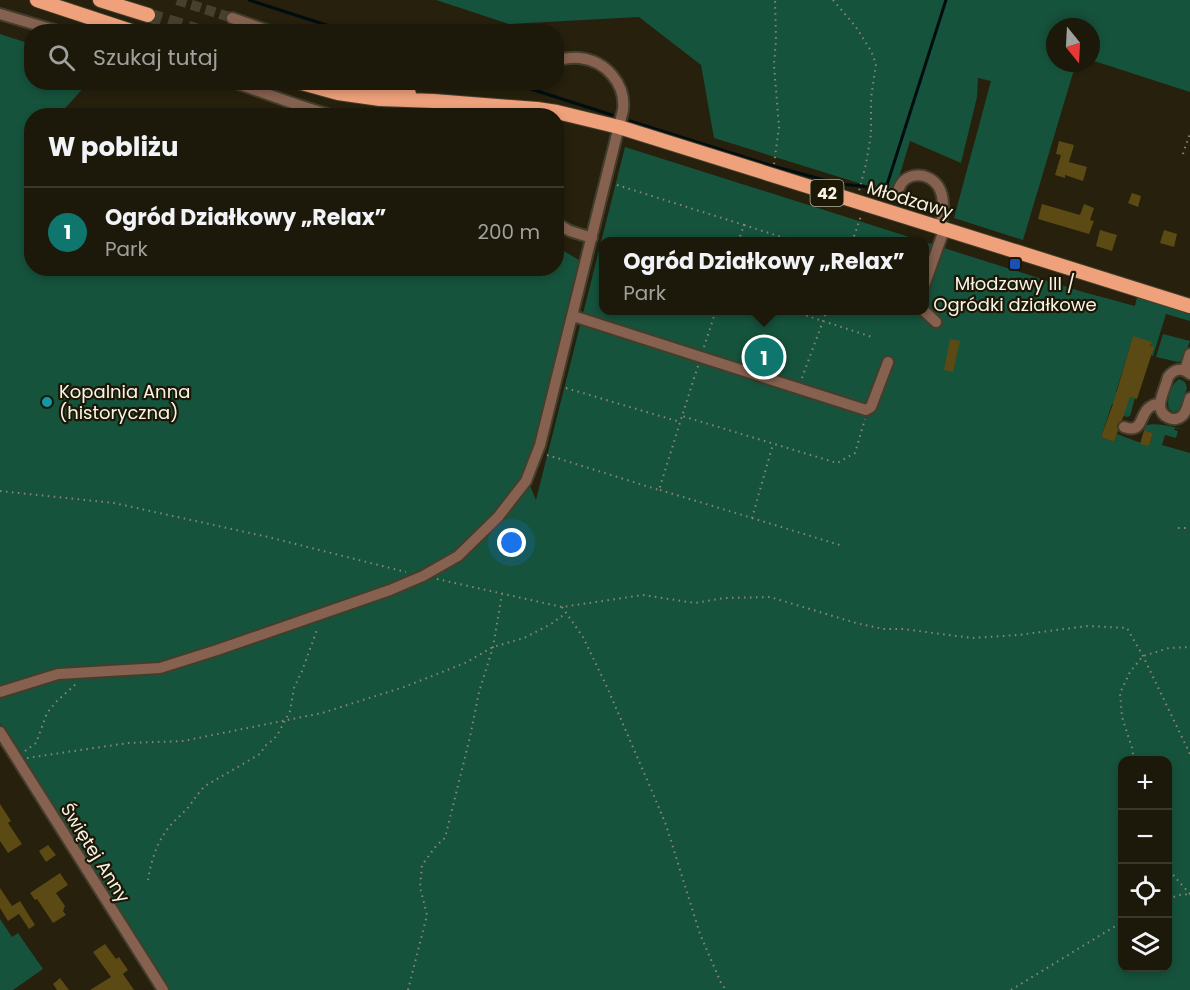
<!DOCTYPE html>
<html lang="pl">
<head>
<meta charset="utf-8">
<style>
	body { margin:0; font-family:Poppins,sans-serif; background:#292518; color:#f1f3f6 }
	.controls { position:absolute; right:18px; bottom:18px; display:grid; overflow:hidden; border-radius:12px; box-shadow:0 3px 9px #0003 }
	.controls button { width:54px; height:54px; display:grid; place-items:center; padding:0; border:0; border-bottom:2px solid #3a372b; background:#1c180a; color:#f1f3f6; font:30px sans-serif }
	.compass { position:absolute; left:1046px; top:18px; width:54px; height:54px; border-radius:50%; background:#1c180a; box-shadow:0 3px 9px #0003; rotate:162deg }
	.you { position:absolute; left:512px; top:543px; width:21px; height:21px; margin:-15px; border:4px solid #fff; border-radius:50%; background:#1a73e8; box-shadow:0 0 0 9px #1a73e833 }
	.badge { display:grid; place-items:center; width:39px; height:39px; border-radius:50%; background:#0f766e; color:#fff; font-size:20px; font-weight:700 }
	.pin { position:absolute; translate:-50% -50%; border:3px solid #fff; box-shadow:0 2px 6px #0006 }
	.popup { position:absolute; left:599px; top:237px; width:330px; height:78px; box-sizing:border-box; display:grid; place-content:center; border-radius:12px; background:#1c180a; filter:drop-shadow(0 2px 4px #0005); font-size:20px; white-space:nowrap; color:#a0a09c }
	.popup b { font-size:22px; color:#f1f3f6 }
	.popup::after { content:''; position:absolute; left:50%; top:100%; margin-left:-12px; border:12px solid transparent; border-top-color:#1c180a }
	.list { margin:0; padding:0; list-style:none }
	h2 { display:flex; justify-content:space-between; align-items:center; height:78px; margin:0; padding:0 24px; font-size:26px }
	h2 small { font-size:20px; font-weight:400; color:#a0a09c }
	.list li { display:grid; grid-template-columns:39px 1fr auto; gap:18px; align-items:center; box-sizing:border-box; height:90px; padding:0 24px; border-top:2px solid #3a372b }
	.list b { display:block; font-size:22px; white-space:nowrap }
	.list p { margin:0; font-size:20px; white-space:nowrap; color:#a0a09c }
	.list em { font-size:20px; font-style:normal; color:#a0a09c }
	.icon { flex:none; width:33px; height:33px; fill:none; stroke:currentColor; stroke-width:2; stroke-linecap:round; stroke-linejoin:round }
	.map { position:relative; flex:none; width:1190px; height:990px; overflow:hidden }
	.search { position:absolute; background:#1c180a; box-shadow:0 3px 9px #0003; left:24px; top:24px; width:540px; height:66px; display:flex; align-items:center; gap:15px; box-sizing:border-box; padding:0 21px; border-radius:24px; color:#a0a09c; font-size:22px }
	.panel { position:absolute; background:#1c180a; box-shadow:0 3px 9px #0003; left:24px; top:108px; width:540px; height:168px; border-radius:24px }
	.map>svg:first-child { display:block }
	.green { fill:#16533c; fill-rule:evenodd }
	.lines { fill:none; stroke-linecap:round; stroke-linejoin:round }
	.stream { stroke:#000d10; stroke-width:3 }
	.building { fill:#5b4a14 }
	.minor-tunnel { stroke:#46402e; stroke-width:10; stroke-dasharray:10 5; stroke-linecap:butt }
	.major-tunnel { stroke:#46402e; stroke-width:14; stroke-dasharray:14 7; stroke-linecap:butt }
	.minor-casing { stroke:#433e2c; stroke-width:14 }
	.major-casing { stroke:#433e2c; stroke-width:16 }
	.path { stroke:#8b8676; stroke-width:2; stroke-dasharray:1.5 4.5; stroke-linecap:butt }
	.minor { stroke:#86614f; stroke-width:10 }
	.major { stroke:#eea17b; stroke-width:14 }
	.transit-dot { fill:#1a4fb4; stroke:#1d1705; stroke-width:2 }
	.culture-dot { fill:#0f9aa8; stroke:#1d1705; stroke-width:2 }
	.labels { text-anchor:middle; stroke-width:4.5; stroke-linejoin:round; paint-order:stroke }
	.shield { fill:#1d1705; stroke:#b6b2a4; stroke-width:1.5 }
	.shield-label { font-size:16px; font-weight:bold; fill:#f8f4e8 }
	.street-label { font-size:18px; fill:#f8f4e8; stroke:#1d1705 }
	.poi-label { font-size:18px; fill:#f8f4e8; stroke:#1d1705 }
</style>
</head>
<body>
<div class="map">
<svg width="1190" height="990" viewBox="0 0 1190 990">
	<rect width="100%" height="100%" fill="#26200d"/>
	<path class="green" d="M436,0h754v92l-99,-32v-33h-36v36h21l-53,177 -69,-22 37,-137 -13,-3 -1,19 -16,66 -51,-22 -16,53 -180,-56 -13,-73 -62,-48 -130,7z
		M0,34l31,10 1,38 56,1 -29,32 -27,1v152h524l1,-21 22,13 -53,216 10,24 89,-353 297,94 -318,1v68h320l1,-68 158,50 52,14 2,-9 53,17v7l-24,-7 -13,42 -2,-1v-13l-18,-5 -17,55 19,6 -5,18 -3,1 -4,-1 2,-8 -13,-4 -11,33 13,5 3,-8 32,12 4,-13 -9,-3 2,-5c13,-2 25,1 38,5l-9,-2 -1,2 4,1 -2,7 -11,-3 -3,10 28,8v537h-1021l-169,-266zM1122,760h46v208h-46z
		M1163,334l27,7 -7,19 -5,2 -22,-5z
		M1179,379l6,3 2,6 -7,21 -2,2 -5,1 -4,-3c-3,-9 2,-25 10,-30z
		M0,919l12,18 6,-4 25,36 -30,21h-13z"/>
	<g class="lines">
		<path class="stream" d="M249,0l99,32
			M509,82l103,33
			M630,121l139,44 70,19 23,2 23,5 61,-191"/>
	</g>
	<path class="building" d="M1059,141l15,4 -5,17 18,5 -4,14 -18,-6v3l-10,-3 6,-20 -5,-1z
		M1132,193l9,3 -3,11 -10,-4z
		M1042,204l38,11 4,-11 10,4 -4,12 4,1 -5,13 -51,-15z
		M1100,230l17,5 -5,16 -16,-5z
		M1164,230l13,4 -3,13 -14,-4z
		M1133,336l19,6 -2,4 4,1 -17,52 -7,-2 -8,23 -5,5 1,6 -4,11 -13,-5 12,-33z
		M950,339l10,2 -7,31 -9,-2z
		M1144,430l9,3 -4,13 -9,-2z
		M0,804l11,17 -3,2 14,21 -14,9 -8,-12z
		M48,845l8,10 -10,7 -7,-11z
		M60,873l8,12 -12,8 9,13 -2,5 3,4 -13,8 -16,-24 -2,1 -5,-7z
		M0,888l12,18 8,-5 15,24 -6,4 -10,-15 -11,7 -8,-13z
		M105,944l11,15 3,-2 9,13 -5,4 11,16h-44l21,-13 -18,-25z
		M60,978l9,12h-12l-4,-6z"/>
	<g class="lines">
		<path class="minor-tunnel" d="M177,0l55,18"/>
		<path class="major-tunnel" d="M148,15l54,17"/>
		<g class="minor-casing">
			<path id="minor" d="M0,14l61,18
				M232,18l40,14
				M233,82l65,23 35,11
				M899,188c7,-17 29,-16 39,-2 8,12 5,29 2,42
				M556,223l14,8 22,7
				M924,286l20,-56
				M923,310l13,12
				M573,316l293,94 5,-3 17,-45
				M1185,370l5,-16
				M1190,374c-8,-7 -16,-5 -22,3 -2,9 -8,20 -8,29 1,11 14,17 22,10 5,-4 6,-12 8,-18
				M1124,427c20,7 15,-13 26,-20 4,-3 6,-3 10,-3
				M0,692l58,-18 102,-6 57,-18 173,-60 33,-14 35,-20 40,-39 28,-36 14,-36 83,-335c3,-26 -17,-49 -43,-52 -7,-1 -16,1 -24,2
				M0,732l163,258"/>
		</g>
		<g class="major-casing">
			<path id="major" d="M37,0l97,32
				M100,0l48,15
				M298,82l40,11 42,6 54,2 103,8 20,3 62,15 571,179
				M365,82l44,12"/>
		</g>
		<path class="path" d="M833,0l23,27 15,24 5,13 -5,34v36l-5,30 -7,27
			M1183,154l7,-21
			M774,164l5,-37 -5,-62 2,-26 -1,-39
			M617,185l127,40
			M738,242l6,-17 53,17
			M852,242l9,-26
			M789,310l83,27
			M704,347l12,-37
			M698,366l-16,50 155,47 18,-10 10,-34
			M802,378l25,-68
			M566,388l114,34
			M547,455l112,35 23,-74
			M660,490l92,28 21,-74
			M0,491l114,12 154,34 138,35
			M752,518l91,28
			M1178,528h12
			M437,579l125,28 81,-12 52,8 30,-5 45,-1 86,26 27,6h20l69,9 46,-3 70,-9 39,2 16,28 47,98
			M562,607l21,30 24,50 47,109 12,29 34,109 21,49 5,7
			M25,751l11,-8 11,-30 9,-11 20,-18
			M27,758l101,-15 55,-2 139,-28 82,-26 61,-24 28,-16 31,-9 27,-14 15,-11
			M1134,760l-2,-12 -10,-31 -2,-24 10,-21 13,-16 26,-8 21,-1
			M1168,864l6,12 16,18
			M148,880c3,-19 9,-39 22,-54 5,-6 11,-11 17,-17 6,-8 11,-16 18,-23l55,-32 5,-8 9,-7 5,-7 11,-21 4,-23 8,-17 16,-44
			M1168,899l11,-4 11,-1
			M408,990l19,-75 -7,-28 2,-22 14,-19 9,-8 25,-101 9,-45 14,-45 9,-53
			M1011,990l111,-68"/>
		<use href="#minor" class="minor"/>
		<use href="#major" class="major"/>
	</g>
	<rect class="transit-dot" x="1009" y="258" width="12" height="12" rx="3"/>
	<circle class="culture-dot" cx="47" cy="402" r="6"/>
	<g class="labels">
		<rect class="shield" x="810.5" y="180" width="33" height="26" rx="4.5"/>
		<g class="shield-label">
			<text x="827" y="199">42</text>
		</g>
		<g class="street-label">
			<text transform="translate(910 200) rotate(17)" y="6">Młodzawy</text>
			<text transform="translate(95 853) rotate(58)" y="6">Świętej Anny</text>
		</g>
		<g class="poi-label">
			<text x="1015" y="290">Młodzawy III /<tspan x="1015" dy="21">Ogródki działkowe</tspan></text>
			<text x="59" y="398" text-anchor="start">Kopalnia Anna<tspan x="59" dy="21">(historyczna)</tspan></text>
		</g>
	</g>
</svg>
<div class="controls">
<button>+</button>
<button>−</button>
<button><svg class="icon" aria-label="locate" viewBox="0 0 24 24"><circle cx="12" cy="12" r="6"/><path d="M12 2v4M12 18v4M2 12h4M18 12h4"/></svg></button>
<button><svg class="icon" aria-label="layers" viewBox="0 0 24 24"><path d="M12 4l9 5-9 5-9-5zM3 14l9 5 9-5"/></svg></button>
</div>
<svg class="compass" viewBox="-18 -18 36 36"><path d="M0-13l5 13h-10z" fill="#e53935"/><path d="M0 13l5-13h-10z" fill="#a0a09c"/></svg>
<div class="you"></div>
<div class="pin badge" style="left:764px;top:357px">1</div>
<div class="popup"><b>Ogród Działkowy „Relax”</b>Park</div>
<div class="search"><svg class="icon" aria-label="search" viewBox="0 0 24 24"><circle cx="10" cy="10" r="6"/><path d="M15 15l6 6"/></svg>Szukaj tutaj</div>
<section class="panel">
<h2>W pobliżu<small></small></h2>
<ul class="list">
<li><span class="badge">1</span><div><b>Ogród Działkowy „Relax”</b><p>Park</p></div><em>200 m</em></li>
</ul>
</section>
</div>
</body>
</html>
